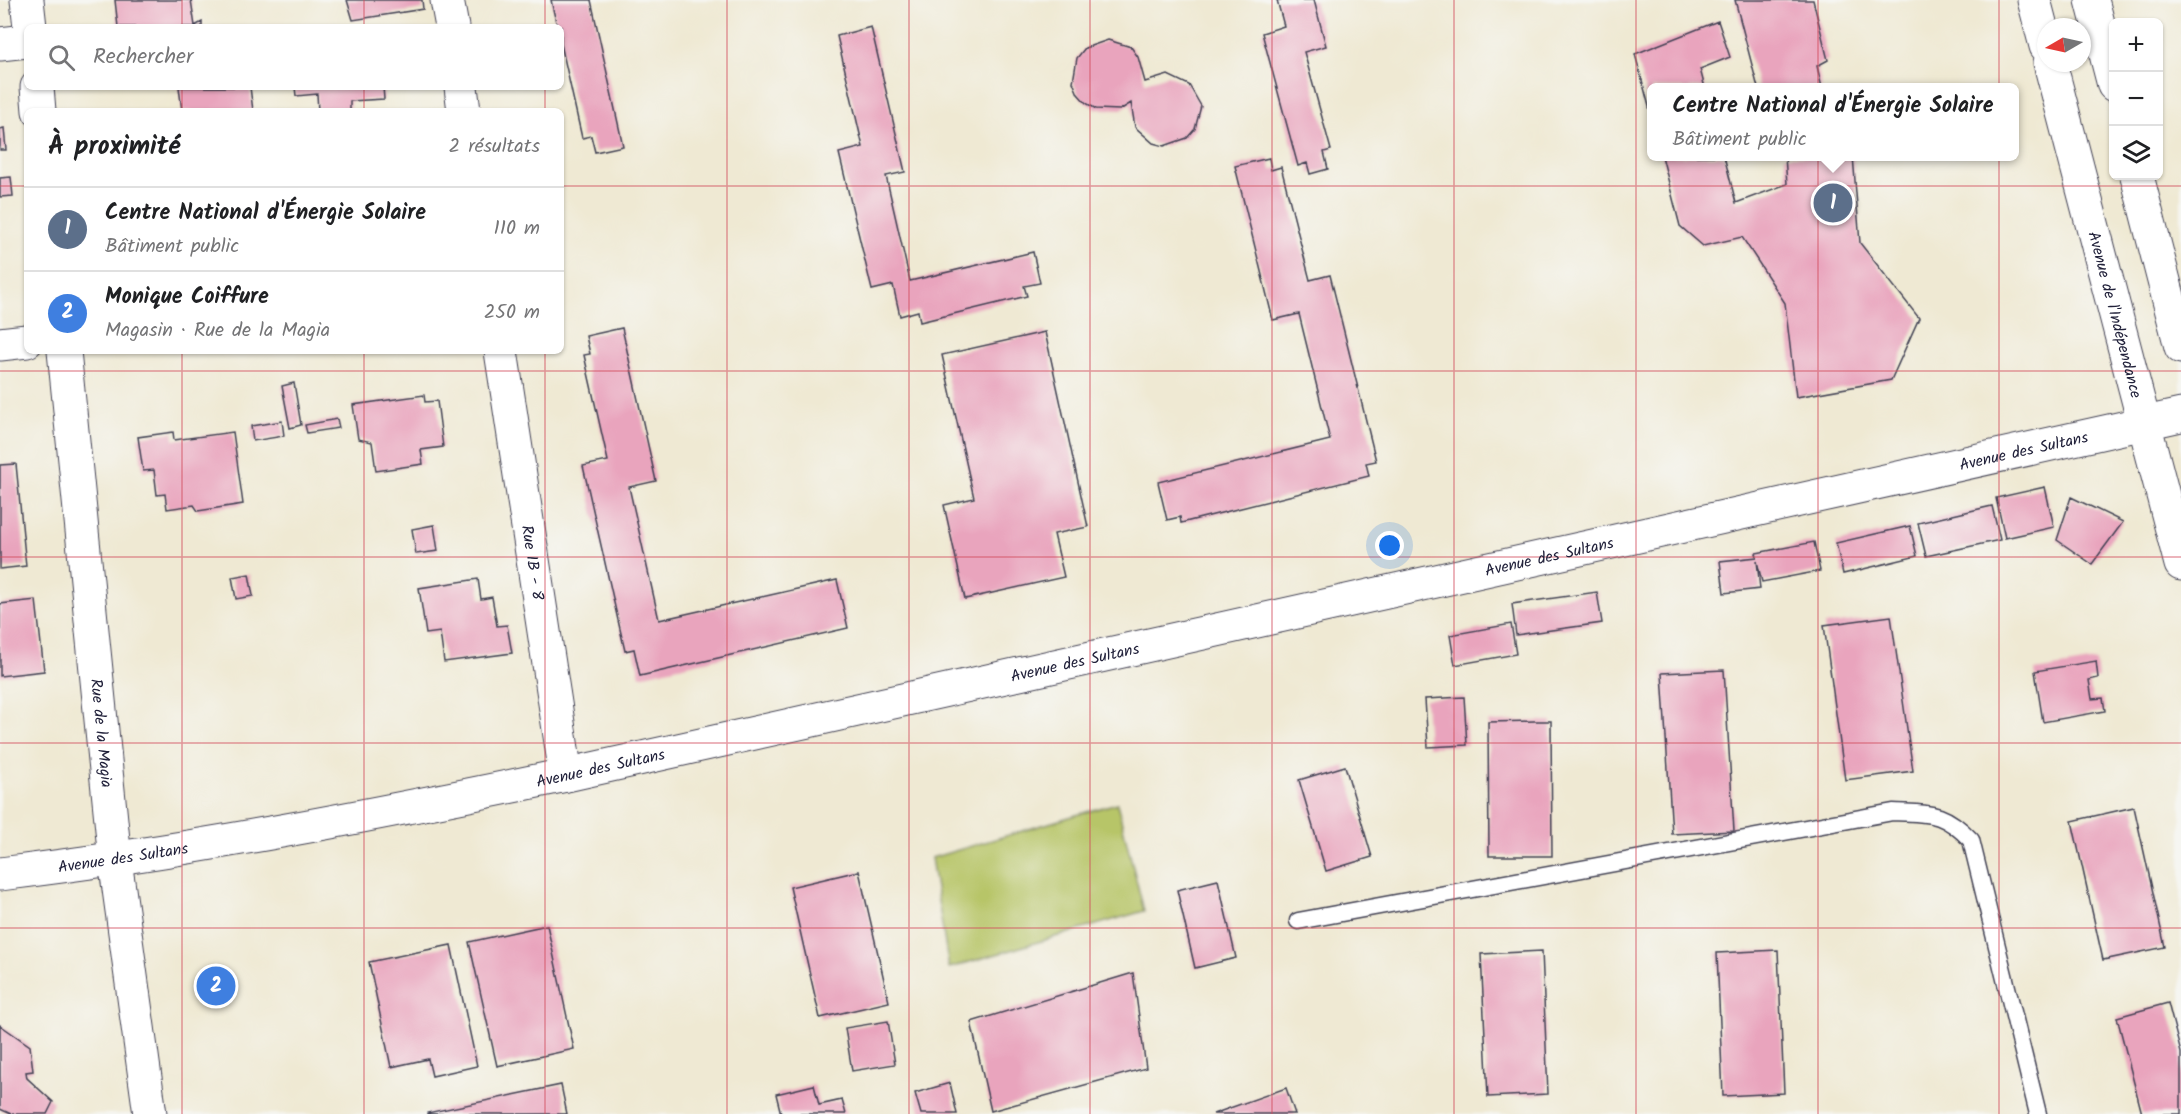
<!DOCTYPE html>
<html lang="fr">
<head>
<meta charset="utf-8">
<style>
	body { margin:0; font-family:Kalam,sans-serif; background:#f6f6f6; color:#202124 }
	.controls { position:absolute; right:18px; top:18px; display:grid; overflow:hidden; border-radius:9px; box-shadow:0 2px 4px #0004 }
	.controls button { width:54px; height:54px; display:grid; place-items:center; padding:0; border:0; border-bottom:2px solid #e0e0e0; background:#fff; color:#202124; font:30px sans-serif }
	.compass { position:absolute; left:2037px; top:18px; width:54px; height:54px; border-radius:50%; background:#fff; box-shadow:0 2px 4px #0004; rotate:261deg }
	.you { position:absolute; left:1390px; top:546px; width:21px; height:21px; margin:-15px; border:4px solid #fff; border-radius:50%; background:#1a73e8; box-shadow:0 0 0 9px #1a73e833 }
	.badge { display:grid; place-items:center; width:39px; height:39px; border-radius:50%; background:#b45309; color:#fff; font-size:20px; font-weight:700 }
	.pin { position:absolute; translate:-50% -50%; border:3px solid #fff; box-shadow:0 2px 6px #0006 }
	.popup { position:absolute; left:1647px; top:83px; width:372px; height:78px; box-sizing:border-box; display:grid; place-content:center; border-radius:9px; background:#fff; filter:drop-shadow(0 2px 4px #0005); font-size:20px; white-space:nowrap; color:#757577 }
	.popup b { font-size:22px; color:#202124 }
	.popup::after { content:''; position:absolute; left:50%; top:100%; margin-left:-12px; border:12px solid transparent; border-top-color:#fff }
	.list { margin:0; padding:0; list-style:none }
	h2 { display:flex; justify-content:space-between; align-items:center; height:78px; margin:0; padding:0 24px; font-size:26px }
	h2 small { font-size:20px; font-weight:400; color:#757577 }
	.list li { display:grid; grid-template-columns:39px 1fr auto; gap:18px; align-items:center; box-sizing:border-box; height:84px; padding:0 24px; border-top:2px solid #e0e0e0 }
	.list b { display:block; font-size:22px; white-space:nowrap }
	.list p { margin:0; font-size:20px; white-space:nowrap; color:#757577 }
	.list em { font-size:20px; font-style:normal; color:#757577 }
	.icon { flex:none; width:33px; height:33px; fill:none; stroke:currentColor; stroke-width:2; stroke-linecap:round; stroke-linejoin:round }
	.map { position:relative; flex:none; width:2181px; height:1114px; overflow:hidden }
	.search { position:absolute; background:#fff; box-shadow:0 2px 4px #0004; left:24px; top:24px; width:540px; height:66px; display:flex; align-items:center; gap:15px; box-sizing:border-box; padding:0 21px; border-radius:9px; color:#757577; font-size:22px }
	.panel { position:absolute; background:#fff; box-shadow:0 2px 4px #0004; left:24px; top:108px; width:540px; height:246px; border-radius:9px }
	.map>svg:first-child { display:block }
	.green { fill:#b7c567; stroke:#6c7451; stroke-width:1.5 }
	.building { fill:#e9a4bd }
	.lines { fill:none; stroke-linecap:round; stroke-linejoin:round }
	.lane-casing { stroke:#414052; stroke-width:19 }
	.street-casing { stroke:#414052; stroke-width:35 }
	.secondary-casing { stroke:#414052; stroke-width:35 }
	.highway-casing { stroke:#414052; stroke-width:35 }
	.lane { stroke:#fff; stroke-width:16 }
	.street { stroke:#fff; stroke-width:33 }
	.secondary { stroke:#fff; stroke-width:33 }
	.highway { stroke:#fff; stroke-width:33 }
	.grid { fill:none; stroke:#d1495b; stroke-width:1.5; stroke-opacity:0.55 }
	.labels { text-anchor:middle; stroke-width:4.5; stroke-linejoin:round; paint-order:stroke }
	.street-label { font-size:16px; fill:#22223b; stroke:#f6f6f2 }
</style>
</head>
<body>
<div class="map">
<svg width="2181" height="1114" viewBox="0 0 2181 1114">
	<rect width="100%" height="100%" fill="#f6f6f2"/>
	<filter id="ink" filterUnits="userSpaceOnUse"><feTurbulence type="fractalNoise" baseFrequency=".0167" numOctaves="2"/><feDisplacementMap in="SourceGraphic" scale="12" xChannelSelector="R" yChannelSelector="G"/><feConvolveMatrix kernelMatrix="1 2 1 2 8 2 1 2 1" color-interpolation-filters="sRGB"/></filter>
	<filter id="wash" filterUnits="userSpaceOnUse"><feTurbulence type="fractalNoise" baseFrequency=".008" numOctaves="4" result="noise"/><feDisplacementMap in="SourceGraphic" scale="24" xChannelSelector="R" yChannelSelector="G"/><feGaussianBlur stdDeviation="1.35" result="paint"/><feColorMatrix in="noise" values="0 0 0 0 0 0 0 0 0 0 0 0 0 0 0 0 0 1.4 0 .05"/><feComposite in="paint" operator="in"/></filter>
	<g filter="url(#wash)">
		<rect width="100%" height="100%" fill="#efe9d3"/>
		<path class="green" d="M1117,803l27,108 -195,57 -18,-110z"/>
		<g id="blocks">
			<path class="building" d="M115,0h76l4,26 7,-4v5h-84z
				M347,0h75l1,9 -70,11z
				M551,0h40l32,146 -28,6 -4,-16 -9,2 -21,-94v-17h-4z
				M1277,0h37l12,46 -22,6 27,98 -7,2 4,17 -18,5 -3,-11 -9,3 -36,-133 22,-7z
				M1735,0h78l15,60 -11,6 5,22h-64z
				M1718,21l12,36 -30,12 5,19h-53l-1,26 -16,-60z
				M871,27l34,145 -19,4 24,105 123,-29 7,31 -16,3 3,10 -107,26 -2,-11 -18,5 -7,-31 -21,5 -33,-137 24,-6 -26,-111z
				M1108,40l23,7 7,10 7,25 23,-7 21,10 12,21 -6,23 -8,9 -23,8 -11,-3 -18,-16 -4,-24 -11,7 -24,-1 -10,-6 -8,-9 -5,-12 4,-24 8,-10z
				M179,87h71l3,24h-71z
				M295,87h88l1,12 -34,2v10h-32l-1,-17 -21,2z
				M4,128l2,22h-6v-21z
				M1662,156h62l12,47 51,-19 -2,-28h68l7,87 59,75 -28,62 -95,17 -11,-94 -43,-66 -39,9 -23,-20z
				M1269,158l2,12 10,-3 29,113 20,-5 46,186 -10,2 3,13 -188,47 -1,-6 -13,3 -9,-38 172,-42 -31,-126 -26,6 -38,-154z
				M11,177l2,19 -13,1v-19z
				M622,328l34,153 -27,6 30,133 178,-40 11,48 -208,48 -6,-27 -9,2 -42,-185 25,-5 -24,-106 6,-1 -4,-18z
				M1045,332l43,195 -34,7 10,43 -99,22 -21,-94 30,-7 -32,-143z
				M294,383l7,42 -11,3 -8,-42z
				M424,395l1,7 12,-1 6,46 -22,3 2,14 -47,7 -4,-29 -14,-3 -5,-34z
				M337,419l2,9 -32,5 -2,-8z
				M282,421l2,15 -31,5 -2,-15z
				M173,432l1,8 59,-8 10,72 -45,7 -4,-6 -27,4 -2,-15 -8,1 -3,-25 -11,1 -5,-34z
				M16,464l10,102 -26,3v-104z
				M2045,487l9,40 -49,11 -9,-40z
				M2071,497l52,25 -31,42 -35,-24z
				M1992,506l8,34 -74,16 -8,-33z
				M434,525l4,26 -22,3 -4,-25z
				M1910,526l7,30 -74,18 -7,-31z
				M1814,542l6,29 -58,11 -5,-21 3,28 -36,4 -4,-32 37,-4 -1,-4z
				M249,574l4,22 -17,3 -4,-22z
				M478,579l3,20 11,-2 5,29 10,-1 5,28 -68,9 -4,-30 -14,2 -7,-46z
				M1597,592l5,31 -86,12 -4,-31z
				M36,600l8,71 -44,5v-72z
				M1891,616l22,155 -68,9 -21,-155z
				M1511,624l5,30 -61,11 -5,-30z
				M2096,661l2,17 -9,2 3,19 11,-1 2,13 -62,11 -8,-51z
				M1724,670l10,161 -62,3 -10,-161z
				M1464,697l3,48 -39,2 -3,-48z
				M1535,721h16l1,135h-63l-1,-134z
				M1345,766l27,91 -46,14 -27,-91z
				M2134,807l31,140 -62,13 -31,-139z
				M859,871l30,131 -69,16 -30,-131z
				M1218,880l18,78 -41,10 -18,-78z
				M547,925l27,124 -77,17 -28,-124z
				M451,945l26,121 -45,10 -4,-17 -37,8 -22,-105z
				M1778,950l6,143 -61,3 -6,-143z
				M1542,951l6,143 -60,3 -7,-143z
				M1133,973l13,95 -155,43 -20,-89z
				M2168,1003l13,50v61h-39l-25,-97z
				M888,1021l7,43 -43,7 -7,-43z
				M0,1025l30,21 3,25 -7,1 1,6 26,24 -6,12h-36l-11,-5z
				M950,1083l7,31h-36l-6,-21z
				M561,1085l6,29h-140v-1z
				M814,1085l5,20 23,-5 4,14h-65l-5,-20z
				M1286,1088l9,26h-82z"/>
		</g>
	</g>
	<g filter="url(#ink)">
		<use href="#blocks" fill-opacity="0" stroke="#414052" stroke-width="1.5"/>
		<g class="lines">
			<g class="lane-casing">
				<path id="lane" d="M1298,921l595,-109c38,2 50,-1 78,28l67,274"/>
			</g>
			<g class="street-casing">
				<g id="street">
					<path d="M27,0l3,27"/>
					<path d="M447,0l5,27"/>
					<path d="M0,44l27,-3"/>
					<path d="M37,87l2,24"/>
					<path d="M461,87l3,24"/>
					<path d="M0,344l27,-3"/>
					<path id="s1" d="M64,351l51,509 35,254"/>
					<path id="s2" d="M501,351l65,424"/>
				</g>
			</g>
			<g class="secondary-casing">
				<g id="secondary">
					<path id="s3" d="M0,874c191,-23 378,-60 566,-99l1615,-360"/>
				</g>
			</g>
			<g class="highway-casing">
				<g id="highway">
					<path d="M2034,0l12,46"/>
					<path d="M2092,0l22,85"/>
					<path id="s4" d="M2050,63l131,501"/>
					<path d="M2137,176l44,171"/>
				</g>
			</g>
			<use href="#lane" class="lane"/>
			<use href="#street" class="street"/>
			<use href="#secondary" class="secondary"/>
			<use href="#highway" class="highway"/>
		</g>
	</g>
	<path class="grid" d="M182,0v27M364,0v27M545,0v27M727,0v1114M909,0v1114M1090,0v1114M1272,0v1114M1454,0v1114M1636,0v1114M1818,0v1114M1999,0v1114M182,87v24M364,87v24M545,87v24M0,186h27M561,186h1620M182,351v763M364,351v763M545,351v763M0,371h2181M0,557h2181M0,743h2181M0,928h2181"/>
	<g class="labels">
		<g class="street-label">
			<text dy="6" stroke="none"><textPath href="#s4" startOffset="260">Avenue de l'Indépendance</textPath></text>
			<text dy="6" stroke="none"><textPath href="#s3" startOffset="2068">Avenue des Sultans</textPath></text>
			<text dy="6" stroke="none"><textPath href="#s3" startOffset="1582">Avenue des Sultans</textPath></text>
			<text dy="6" stroke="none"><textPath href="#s2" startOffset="214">Rue IB - 8</textPath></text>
			<text dy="6" stroke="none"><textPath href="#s3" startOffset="1096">Avenue des Sultans</textPath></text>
			<text dy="6" stroke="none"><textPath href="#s1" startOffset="384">Rue de la Magia</textPath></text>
			<text dy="6" stroke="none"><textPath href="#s3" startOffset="610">Avenue des Sultans</textPath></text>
			<text dy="6" stroke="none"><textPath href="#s3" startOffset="124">Avenue des Sultans</textPath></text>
		</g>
	</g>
</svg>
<div class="controls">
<button>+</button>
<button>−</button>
<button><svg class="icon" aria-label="layers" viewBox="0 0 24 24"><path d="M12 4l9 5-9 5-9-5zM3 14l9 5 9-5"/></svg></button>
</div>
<svg class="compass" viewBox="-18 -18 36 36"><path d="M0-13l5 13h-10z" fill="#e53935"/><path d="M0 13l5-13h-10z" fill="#757577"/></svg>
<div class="you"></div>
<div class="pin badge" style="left:1833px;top:203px;background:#5c6f8a">1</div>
<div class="popup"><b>Centre National d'Énergie Solaire</b>Bâtiment public</div>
<div class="pin badge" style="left:216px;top:986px;background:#3f7fe0">2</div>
<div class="search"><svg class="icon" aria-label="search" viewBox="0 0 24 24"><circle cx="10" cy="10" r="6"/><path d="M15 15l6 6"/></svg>Rechercher</div>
<section class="panel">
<h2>À proximité<small>2 résultats</small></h2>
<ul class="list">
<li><span class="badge" style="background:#5c6f8a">1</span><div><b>Centre National d'Énergie Solaire</b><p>Bâtiment public</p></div><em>110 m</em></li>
<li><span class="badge" style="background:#3f7fe0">2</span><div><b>Monique Coiffure</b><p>Magasin · Rue de la Magia</p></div><em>250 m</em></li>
</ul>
</section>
</div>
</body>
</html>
